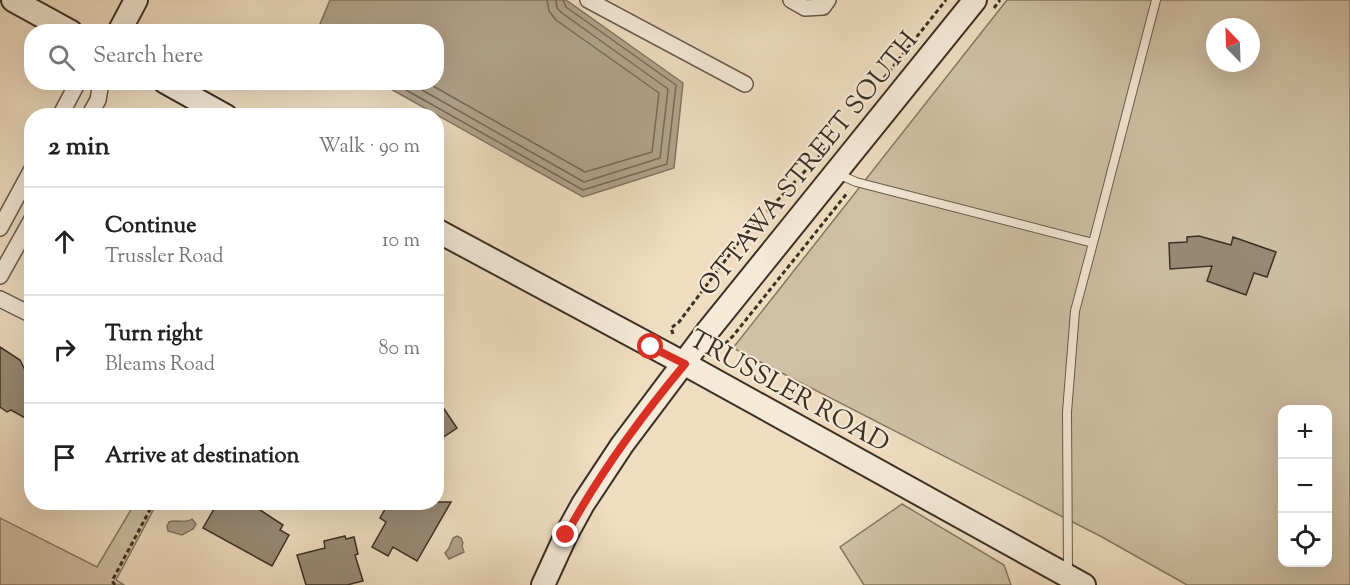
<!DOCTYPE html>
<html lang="en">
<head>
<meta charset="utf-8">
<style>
	body { margin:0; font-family:"Sorts Mill Goudy",serif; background:#f2f2f2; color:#202124 }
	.controls { position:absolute; right:18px; bottom:18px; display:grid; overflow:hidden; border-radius:12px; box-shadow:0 6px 24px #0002 }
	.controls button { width:54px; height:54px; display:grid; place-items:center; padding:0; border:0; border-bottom:2px solid #e0e0e0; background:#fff; color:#202124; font:30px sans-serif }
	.compass { position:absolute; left:1206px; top:18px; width:54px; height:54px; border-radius:50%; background:#fff; box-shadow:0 6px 24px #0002; rotate:337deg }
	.stop { position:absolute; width:18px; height:18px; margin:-14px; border:4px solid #d93025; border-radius:50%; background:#fff }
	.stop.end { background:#d93025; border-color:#fff; box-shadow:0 2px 6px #0008 }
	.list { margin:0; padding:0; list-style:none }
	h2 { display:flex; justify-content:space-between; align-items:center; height:78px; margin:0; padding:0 24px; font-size:26px }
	h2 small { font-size:20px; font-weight:400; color:#757577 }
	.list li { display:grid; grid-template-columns:39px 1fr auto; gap:18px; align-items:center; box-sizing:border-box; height:108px; padding:0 24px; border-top:2px solid #e0e0e0 }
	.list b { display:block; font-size:22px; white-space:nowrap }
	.list p { margin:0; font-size:20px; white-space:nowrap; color:#757577 }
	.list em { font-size:20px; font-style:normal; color:#757577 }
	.icon { flex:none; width:33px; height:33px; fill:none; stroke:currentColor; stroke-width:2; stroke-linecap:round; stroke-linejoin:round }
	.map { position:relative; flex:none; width:1350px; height:585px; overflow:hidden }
	.search { position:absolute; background:#fff; box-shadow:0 6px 24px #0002; left:24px; top:24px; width:420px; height:66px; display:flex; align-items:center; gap:15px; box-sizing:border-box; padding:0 21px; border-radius:24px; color:#757577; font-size:22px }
	.panel { position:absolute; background:#fff; box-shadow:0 6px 24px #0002; left:24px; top:108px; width:420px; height:402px; border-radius:24px }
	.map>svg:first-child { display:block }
	.green { fill:#d0c0a6; stroke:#867865; stroke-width:1.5; fill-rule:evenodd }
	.water { fill:#b2a28c; stroke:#827462; stroke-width:1.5 }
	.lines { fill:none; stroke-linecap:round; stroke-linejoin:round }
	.shore { stroke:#766958; stroke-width:1.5 }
	.building { fill:#998a76; stroke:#3b3024; stroke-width:1.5 }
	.lane-casing { stroke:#685b4b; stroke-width:10 }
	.street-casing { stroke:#685b4b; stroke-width:18 }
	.secondary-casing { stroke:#3b3024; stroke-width:26 }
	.path { stroke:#3b3024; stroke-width:3; stroke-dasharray:4.5 3; stroke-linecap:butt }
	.lane { stroke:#f5e9d7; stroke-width:8 }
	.street { stroke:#f5e9d7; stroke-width:15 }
	.secondary { stroke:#f5e9d7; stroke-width:22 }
	.route { stroke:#d93025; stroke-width:8 }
	.labels { text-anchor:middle; stroke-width:4.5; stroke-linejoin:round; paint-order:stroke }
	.street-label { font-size:26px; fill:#3b3024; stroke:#f5e9d7 }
</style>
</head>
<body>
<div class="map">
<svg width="1350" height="585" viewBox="0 0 1350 585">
	<rect width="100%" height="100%" fill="#efddc1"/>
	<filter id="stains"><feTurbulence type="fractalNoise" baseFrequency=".00333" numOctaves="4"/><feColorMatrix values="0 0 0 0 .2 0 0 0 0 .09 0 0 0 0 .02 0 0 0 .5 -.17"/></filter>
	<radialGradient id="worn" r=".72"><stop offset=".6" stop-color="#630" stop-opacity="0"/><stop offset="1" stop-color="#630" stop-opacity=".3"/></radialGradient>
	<path class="green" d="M1007,0h343v585h-163l-85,-48 -369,-189zM1215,27h36v36h-36zM1282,410h46v152h-46z
		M135,503h22l-41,77 8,5h-124v-67l97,49z
		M902,504l102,61 7,20h-147l-24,-38z"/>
	<path class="water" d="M330,0h236l117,83 -9,85 -91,29 -203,-114 56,-1v-50l-119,-1z
		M192,519l4,5 -3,5 -11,6 -14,-4 -1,-5 2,-4c8,-3 16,2 23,-3z
		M457,536l4,2 2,5 -1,3 2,6 -15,7 -4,-6 4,-5 4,-10z"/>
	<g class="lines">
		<path class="shore" d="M392,82l191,108 84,-26 9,-79 -110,-78 -3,-7
			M408,82l176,100 76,-24 8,-69 -106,-76 -5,-5 -1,-8
			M426,82l159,90 67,-20 7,-59 -103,-73 -7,-9 -2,-11"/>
	</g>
	<path class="building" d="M1199,236l32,9 2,-8 43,15 -9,25 -13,-4 -8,22 -39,-14 5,-15 -42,3 -1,-26 18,-1v-5z
		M0,347l20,13 6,12 6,4v35l-5,8 -16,-9 -4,2 -7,-5z
		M436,397l21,31 -21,14z
		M218,502h30l35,23 -3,5 9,5 -17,31 -69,-38z
		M389,502h62l-34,59 -24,-14 -5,9 -16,-9 14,-25 -6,-4z
		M345,536l1,3 8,-2 4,17 -3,1 8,26 -16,4h-41l-9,-30 28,-7 -1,-7z"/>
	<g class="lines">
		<g class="lane-casing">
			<path id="lane" d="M838,174l18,8 237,61 63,-243
				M1068,572l-1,-160 8,-101 18,-68"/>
		</g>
		<g class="street-casing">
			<path id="street" d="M588,0l157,84
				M791,0l14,8 18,-1 5,-7
				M60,116l18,-34
				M89,116l9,-16 3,-18
				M0,228l32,-59
				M0,276l32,-57
				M0,299l32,16"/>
		</g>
		<g class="secondary-casing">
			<path id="secondary" d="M13,0l58,32
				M119,32l17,-32
				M165,82l61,34
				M436,230l249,134 399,221
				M543,585l23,-50 17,-31 39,-59 85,-113 268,-332"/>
		</g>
		<path class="path" d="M994,8l6,-8
			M884,78l62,-78
			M673,334l-2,-6 8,-6 63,-84 95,-101
			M720,349l13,-13 115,-144
			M115,585l-3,-4 42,-79"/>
		<use href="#lane" class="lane"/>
		<use href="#street" class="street"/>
		<use href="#secondary" class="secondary"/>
	</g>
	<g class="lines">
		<path class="route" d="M566,535c33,-61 74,-117 119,-171l-34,-17"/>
	</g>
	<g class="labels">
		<g class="street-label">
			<text transform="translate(807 163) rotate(-51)" y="9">OTTAWA STREET SOUTH</text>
			<text transform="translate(790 390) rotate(29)" y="9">TRUSSLER ROAD</text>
		</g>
	</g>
	<rect width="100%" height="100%" filter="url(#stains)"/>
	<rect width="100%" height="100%" fill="url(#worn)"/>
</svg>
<div class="controls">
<button>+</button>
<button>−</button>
<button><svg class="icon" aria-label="locate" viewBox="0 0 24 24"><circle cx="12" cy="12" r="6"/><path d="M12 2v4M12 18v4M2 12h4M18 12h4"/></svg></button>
</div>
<svg class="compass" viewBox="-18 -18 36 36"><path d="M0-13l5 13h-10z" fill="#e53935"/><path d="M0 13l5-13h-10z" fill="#757577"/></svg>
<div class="stop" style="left:651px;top:347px"></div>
<div class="stop end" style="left:566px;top:535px"></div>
<div class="search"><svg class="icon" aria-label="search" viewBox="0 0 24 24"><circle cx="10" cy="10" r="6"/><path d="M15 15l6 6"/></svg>Search here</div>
<section class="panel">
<h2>2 min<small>Walk · 90 m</small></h2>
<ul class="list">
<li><svg class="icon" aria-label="ahead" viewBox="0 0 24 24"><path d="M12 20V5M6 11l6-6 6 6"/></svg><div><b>Continue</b><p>Trussler Road</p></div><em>10 m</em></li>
<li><svg class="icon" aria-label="right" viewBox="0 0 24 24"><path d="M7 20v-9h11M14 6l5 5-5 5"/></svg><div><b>Turn right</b><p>Bleams Road</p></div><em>80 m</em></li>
<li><svg class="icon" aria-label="arrive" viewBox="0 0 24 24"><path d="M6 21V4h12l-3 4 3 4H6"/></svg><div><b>Arrive at destination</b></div></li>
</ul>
</section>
</div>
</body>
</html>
